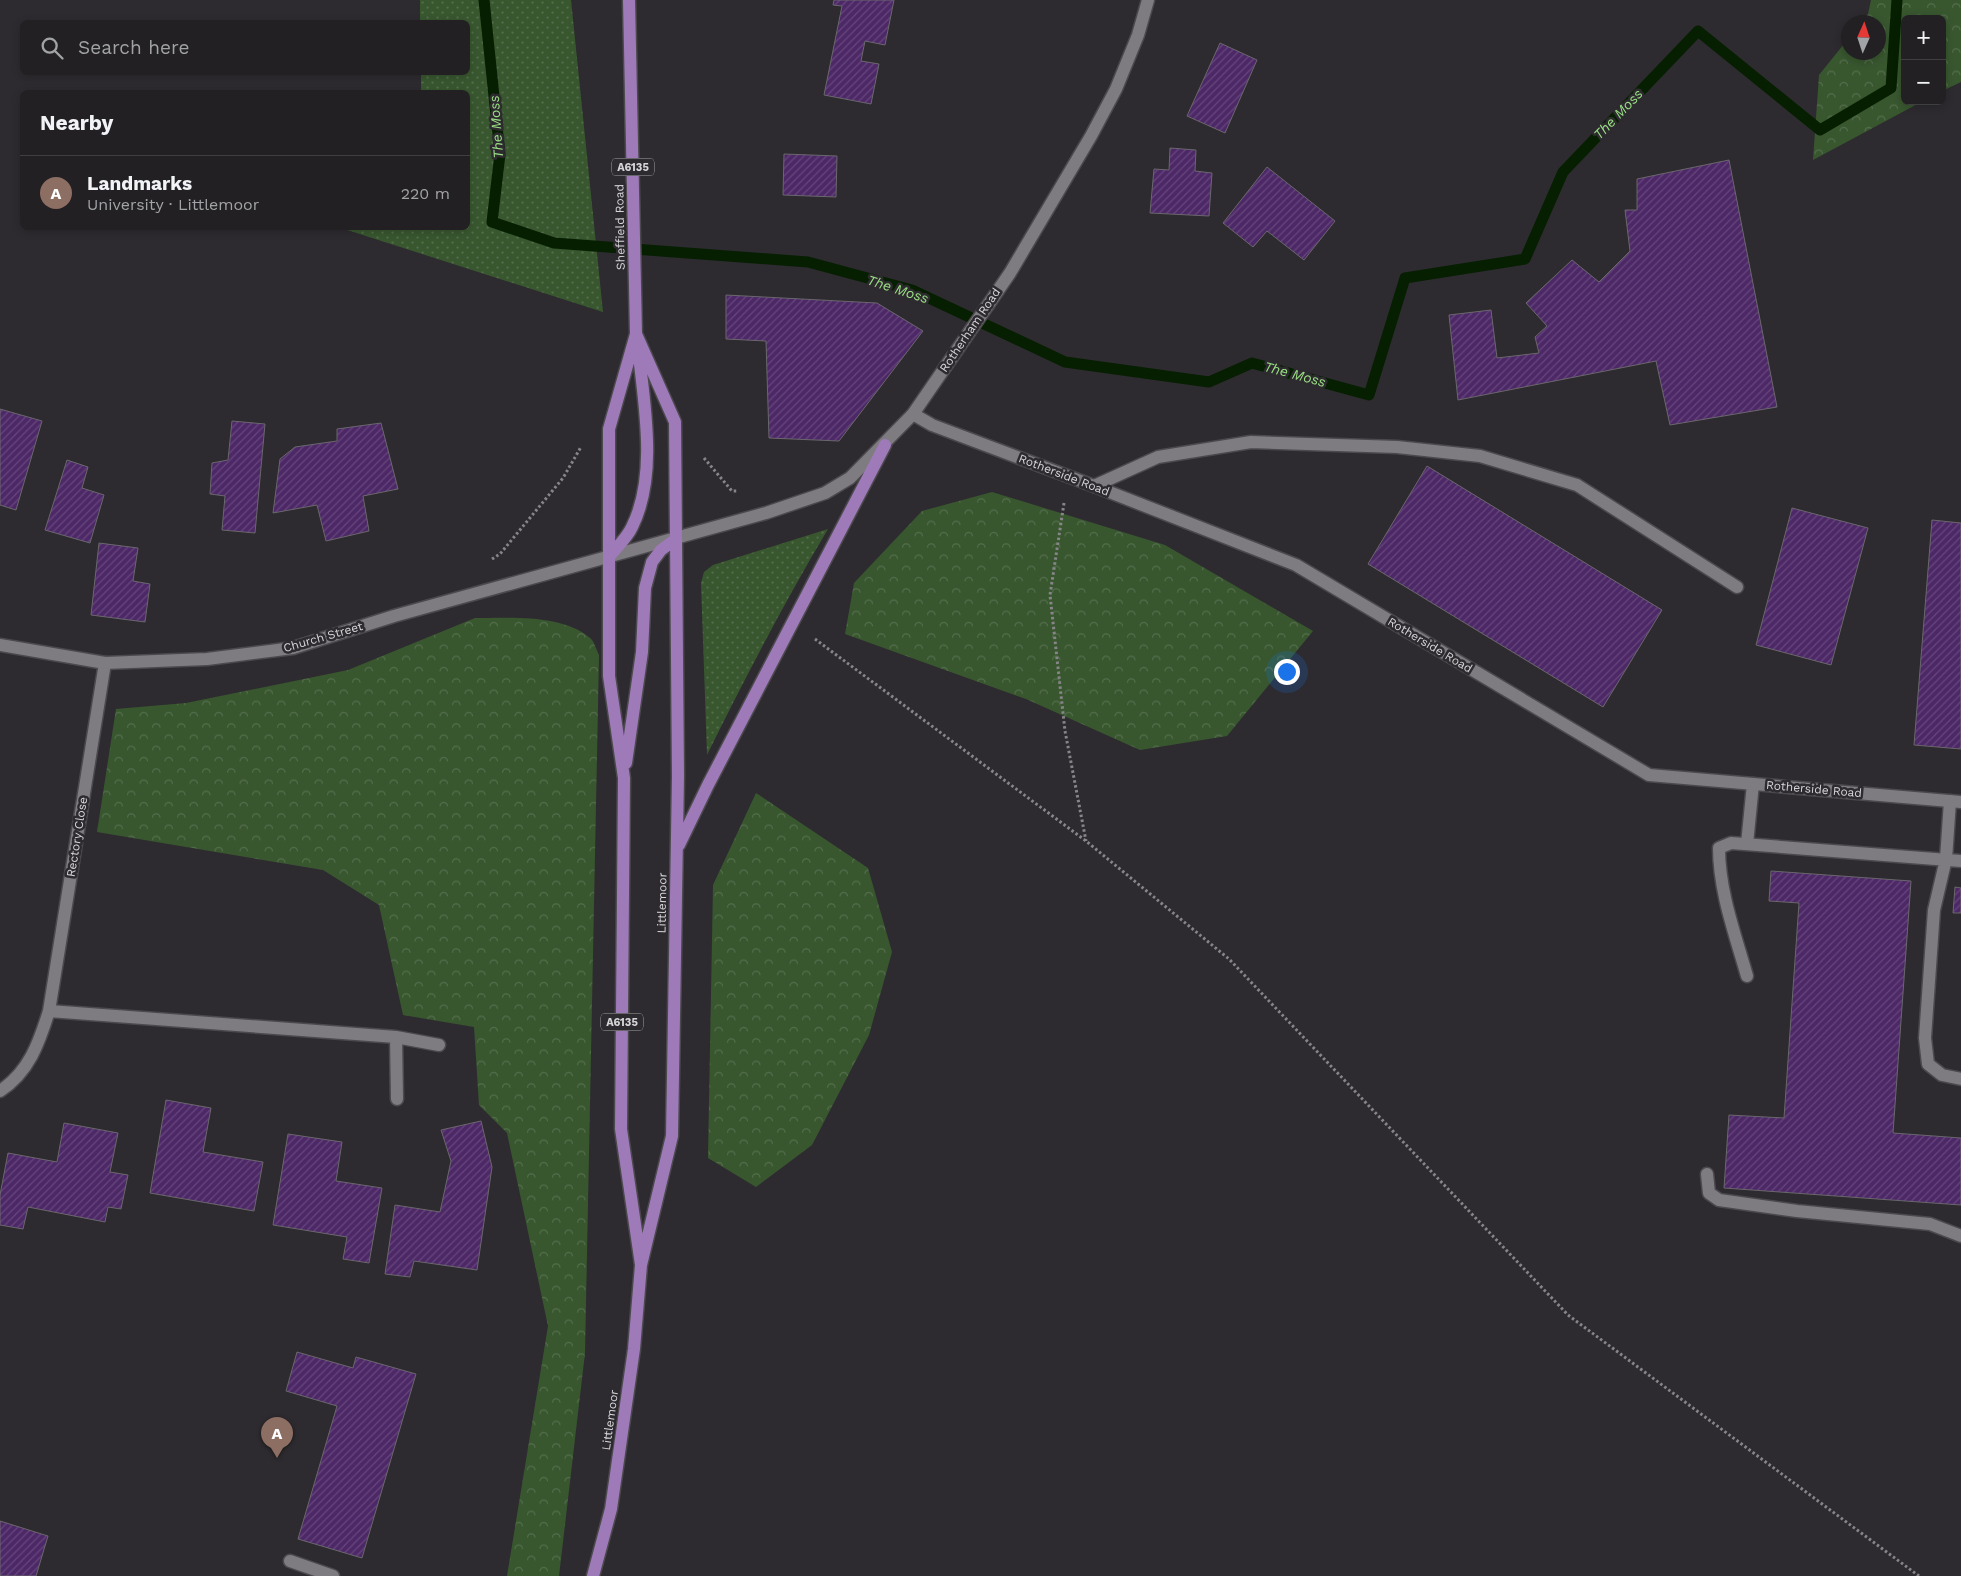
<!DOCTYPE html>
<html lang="en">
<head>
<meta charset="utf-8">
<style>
	body { margin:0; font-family:"Work Sans",sans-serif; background:#2e2d30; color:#f1f3f6 }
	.controls { position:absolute; right:15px; top:15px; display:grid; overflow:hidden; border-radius:8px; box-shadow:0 2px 8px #0003 }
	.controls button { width:45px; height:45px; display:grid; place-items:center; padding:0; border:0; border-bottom:1px solid #3f3e41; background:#222023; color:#f1f3f6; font:25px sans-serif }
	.compass { position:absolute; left:1841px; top:15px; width:45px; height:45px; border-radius:50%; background:#222023; box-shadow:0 2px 8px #0003; rotate:3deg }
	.you { position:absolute; left:1286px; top:671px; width:18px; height:18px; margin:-12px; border:4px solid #fff; border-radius:50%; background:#1a73e8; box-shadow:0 0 0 8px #1a73e833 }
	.badge { display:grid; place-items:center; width:32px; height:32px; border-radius:50%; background:#b45309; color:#fff; font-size:16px; font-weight:700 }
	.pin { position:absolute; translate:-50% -41px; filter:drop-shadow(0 1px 2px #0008) }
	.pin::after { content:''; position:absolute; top:26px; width:18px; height:15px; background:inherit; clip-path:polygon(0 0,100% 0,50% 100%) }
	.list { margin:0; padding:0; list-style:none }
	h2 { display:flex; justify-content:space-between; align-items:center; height:65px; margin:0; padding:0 20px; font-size:21px }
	h2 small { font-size:16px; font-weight:400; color:#a2a3a6 }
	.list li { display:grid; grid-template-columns:32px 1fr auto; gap:15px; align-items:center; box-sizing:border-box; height:75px; padding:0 20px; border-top:1px solid #3f3e41 }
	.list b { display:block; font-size:19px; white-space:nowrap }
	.list p { margin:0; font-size:16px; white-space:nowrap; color:#a2a3a6 }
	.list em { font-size:16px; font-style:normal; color:#a2a3a6 }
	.icon { flex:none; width:28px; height:28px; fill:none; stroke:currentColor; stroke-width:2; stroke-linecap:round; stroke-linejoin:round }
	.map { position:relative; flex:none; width:1961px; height:1576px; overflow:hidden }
	.search { position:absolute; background:#222023; box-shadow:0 2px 8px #0003; left:20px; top:20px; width:450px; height:55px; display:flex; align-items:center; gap:12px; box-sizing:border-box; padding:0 18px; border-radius:8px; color:#a2a3a6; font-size:19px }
	.panel { position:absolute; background:#222023; box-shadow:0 2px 8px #0003; left:20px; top:90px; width:450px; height:140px; border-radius:8px }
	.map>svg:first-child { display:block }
	.grass { fill:url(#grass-dots) }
	.forest { fill:url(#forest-crowns) }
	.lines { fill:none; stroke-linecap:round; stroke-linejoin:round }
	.stream { stroke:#061f00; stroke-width:11 }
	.building { fill:url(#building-hatch); stroke:#6a676d }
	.lane-casing { stroke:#4b494e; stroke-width:15 }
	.street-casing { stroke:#4b494e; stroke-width:15 }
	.secondary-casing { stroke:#4b494e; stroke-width:15 }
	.primary-casing { stroke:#4b494e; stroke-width:15 }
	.path { stroke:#878589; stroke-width:3; stroke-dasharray:2.5 2.5; stroke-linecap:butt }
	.lane { stroke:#7e7b81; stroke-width:12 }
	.street { stroke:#7e7b81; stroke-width:12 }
	.secondary { stroke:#7e7b81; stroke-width:12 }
	.primary { stroke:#9e7ab8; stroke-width:12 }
	.labels { text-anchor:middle; stroke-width:5; stroke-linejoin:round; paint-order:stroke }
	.shield { fill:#2d2b2f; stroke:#a3a2a5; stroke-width:1 }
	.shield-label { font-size:11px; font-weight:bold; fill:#d6d5d8 }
	.street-label { font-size:12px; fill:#d6d5d8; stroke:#2d2b2f }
	.water-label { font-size:14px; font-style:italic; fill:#9adf84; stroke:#2d2b2f }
</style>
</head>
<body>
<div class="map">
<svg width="1961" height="1576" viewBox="0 0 1961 1576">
	<defs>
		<pattern id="grass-dots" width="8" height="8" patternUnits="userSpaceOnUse" patternTransform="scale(1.25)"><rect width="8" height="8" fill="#38572f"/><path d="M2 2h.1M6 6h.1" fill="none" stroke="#546e4c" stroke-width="1.8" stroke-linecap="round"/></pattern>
		<pattern id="forest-crowns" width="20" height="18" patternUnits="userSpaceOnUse" patternTransform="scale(1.25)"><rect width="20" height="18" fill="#38572f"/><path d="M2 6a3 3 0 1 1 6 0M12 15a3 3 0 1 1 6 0" fill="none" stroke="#546e4c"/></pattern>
		<pattern id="building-hatch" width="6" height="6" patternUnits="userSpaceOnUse" patternTransform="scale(1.25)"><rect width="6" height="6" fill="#4d2867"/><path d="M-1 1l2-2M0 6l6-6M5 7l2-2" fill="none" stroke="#66467c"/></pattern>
	</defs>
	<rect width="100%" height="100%" fill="#2d2b2f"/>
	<path class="grass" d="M420,0h151l32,312 -262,-84h127v-136h-47v-19l47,-1v-50h-48z
		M828,529c-44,74 -83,149 -121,226l-6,-172 3,-11 9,-7z"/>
	<path class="forest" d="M1871,0h90v82l-19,9v-72h-37v82h18l-110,59 6,-85 29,-36v13h30v-30h-16l6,-8z
		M992,492l173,53 148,86 -86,105 -87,14 -114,-51 -181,-65 9,-51 68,-72z
		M475,618c33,0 88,-4 115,20 4,3 6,11 9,17l-14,698 -26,223h-52l41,-250 -41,-193 -28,-28 -5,-78 -71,-12 -24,-110 -56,-35 -226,-38 19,-123 70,-6 162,-33z
		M756,793l112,75 24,84 -23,83 -57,110 -56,42 -48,-29 5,-273z"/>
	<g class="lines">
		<path class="stream" d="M484,0l16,154 -8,68 62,21 254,19 104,28 153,72 144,20 43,-19 117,32 36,-117 120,-19 38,-87 135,-141 122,99 71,-42 6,-88"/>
	</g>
	<path class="building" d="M834,0h60l-9,45 -20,-4 -4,20 18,3 -8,40 -47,-9 18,-89 -9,-1z
		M1220,43l37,17 -32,73 -38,-17z
		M1170,148l26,2 -1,21 17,2 -3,43 -59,-3 4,-44 15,1z
		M784,154l53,2 -1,41 -53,-2z
		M1729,160l48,247 -107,18 -14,-64 -198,39 -9,-85 42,-5 6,48 42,-5 -4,-16 12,-11 -21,-23 46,-43 27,22 31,-31 -5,-41h12v-31z
		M1267,167l68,54 -31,39 -37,-29 -14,16 -30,-24z
		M726,295l151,8 46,28 -84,110 -70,-3 -3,-97 -40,-2z
		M0,409l42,12 -26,89 -16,-5z
		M232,421l33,3 -10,109 -33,-3 3,-34 -15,-2 2,-31 16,-3z
		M381,423l17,66 -35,7 6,35 -43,10 -9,-36 -44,8 7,-54 15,-12 42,-6v-12z
		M67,460l21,7 -6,21 22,7 -14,48 -45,-13z
		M1427,466l235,144 -59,97 -235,-143z
		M1792,508l76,20 -37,137 -75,-20z
		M1932,520l29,3v226l-47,-4z
		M99,543l39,5 -5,33 17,3 -5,38 -54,-7z
		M1771,871l140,10 -18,252 68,5v67l-237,-17 5,-73 55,3 15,-215 -30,-2z
		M1955,887l6,1v25h-8z
		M166,1100l45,8 -8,44 60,10 -9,49 -104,-18z
		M481,1121l11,46 -15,103 -63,-9 -4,16 -25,-3 10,-69 45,7 11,-51 -10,-31z
		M64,1123l54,10 -8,39 18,3 -7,34 -13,-2 -3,15 -77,-15 -5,22 -23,-4v-30l8,-42 49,9z
		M288,1134l54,8 -6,39 46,7 -13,75 -26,-4 4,-22 -74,-12z
		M297,1352l56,16 3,-11 60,17 -54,184 -64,-19 39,-133 -51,-15z
		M0,1521l48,15 -12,40h-36z"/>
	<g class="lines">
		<g class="lane-casing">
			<path id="lane" d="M1094,486l64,-29 93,-15 146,5 83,9 97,29 160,102
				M1950,801l-4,58 -12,51 -9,128 3,26 14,11 19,4
				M1747,844l6,-60
				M1747,976c-12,-42 -28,-85 -28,-128l12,-5 230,18
				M1707,1174l2,19 10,7 78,11 133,13 31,12
				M290,1561l43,15"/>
		</g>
		<g class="street-casing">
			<path id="street" d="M913,414l19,11 162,61 202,79 353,210 312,27
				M49,1011l347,26 43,8
				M396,1037l1,62
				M0,1091c29,-19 39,-48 49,-80l56,-348"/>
		</g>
		<g class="secondary-casing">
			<path id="secondary" d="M0,645l105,18 102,-4 86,-11 101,-32 372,-103 59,-20 25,-15 63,-64 97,-141 81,-137 25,-47 22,-54 10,-35"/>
		</g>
		<g class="primary-casing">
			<path id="primary" d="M629,0l7,334 -27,95v247l15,102 -3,351 20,136
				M609,557c7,-9 18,-19 23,-30 26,-52 12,-124 6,-180
				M626,763l16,-111 3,-64 7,-26 9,-12 15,-11
				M679,845l29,-60 177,-340
				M593,1576l18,-67 23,-160 7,-84 31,-129 6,-360 -3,-354 -39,-88"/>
		</g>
		<path class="path" d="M704,458l28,33h5
			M1064,503l-14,92 15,136 21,110
			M492,559l8,-5 63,-76 18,-31
			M815,639l271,202 143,118 339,356 351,261"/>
		<use href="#lane" class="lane"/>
		<use href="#street" class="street"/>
		<use href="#secondary" class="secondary"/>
		<use href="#primary" class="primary"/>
	</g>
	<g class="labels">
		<g class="shield">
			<rect x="612" y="158.5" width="42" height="17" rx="4"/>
			<rect x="601" y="1013.5" width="42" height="17" rx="4"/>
		</g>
		<g class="shield-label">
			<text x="633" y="171">A6135</text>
			<text x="622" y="1026">A6135</text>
		</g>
		<g class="street-label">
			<text transform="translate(620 227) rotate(-91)" y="4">Sheffield Road</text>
			<text transform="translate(970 330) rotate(-56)" y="4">Rotherham Road</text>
			<text transform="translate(1064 475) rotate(21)" y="4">Rotherside Road</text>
			<text transform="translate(323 637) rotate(-16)" y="4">Church Street</text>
			<text transform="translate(1430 645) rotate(31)" y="4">Rotherside Road</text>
			<text transform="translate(1814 789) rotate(5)" y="4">Rotherside Road</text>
			<text transform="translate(77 837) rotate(-81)" y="4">Rectory Close</text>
			<text transform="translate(662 903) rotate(-89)" y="4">Littlemoor</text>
			<text transform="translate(610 1420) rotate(-82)" y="4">Littlemoor</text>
		</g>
		<g class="water-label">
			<text transform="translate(1618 114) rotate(-46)" y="5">The Moss</text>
			<text transform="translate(496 127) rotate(-94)" y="5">The Moss</text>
			<text transform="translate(898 289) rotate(18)" y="5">The Moss</text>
			<text transform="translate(1295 374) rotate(15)" y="5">The Moss</text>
		</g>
	</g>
</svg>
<div class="controls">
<button>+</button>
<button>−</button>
</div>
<svg class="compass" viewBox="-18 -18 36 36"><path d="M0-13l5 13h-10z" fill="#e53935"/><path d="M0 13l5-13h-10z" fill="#a2a3a6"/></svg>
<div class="you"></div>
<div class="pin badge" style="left:277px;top:1458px;background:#8d6e63">A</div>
<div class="search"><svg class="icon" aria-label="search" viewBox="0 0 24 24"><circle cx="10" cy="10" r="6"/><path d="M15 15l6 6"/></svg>Search here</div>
<section class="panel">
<h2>Nearby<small></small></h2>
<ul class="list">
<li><span class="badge" style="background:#8d6e63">A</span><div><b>Landmarks</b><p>University · Littlemoor</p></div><em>220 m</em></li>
</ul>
</section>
</div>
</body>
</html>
